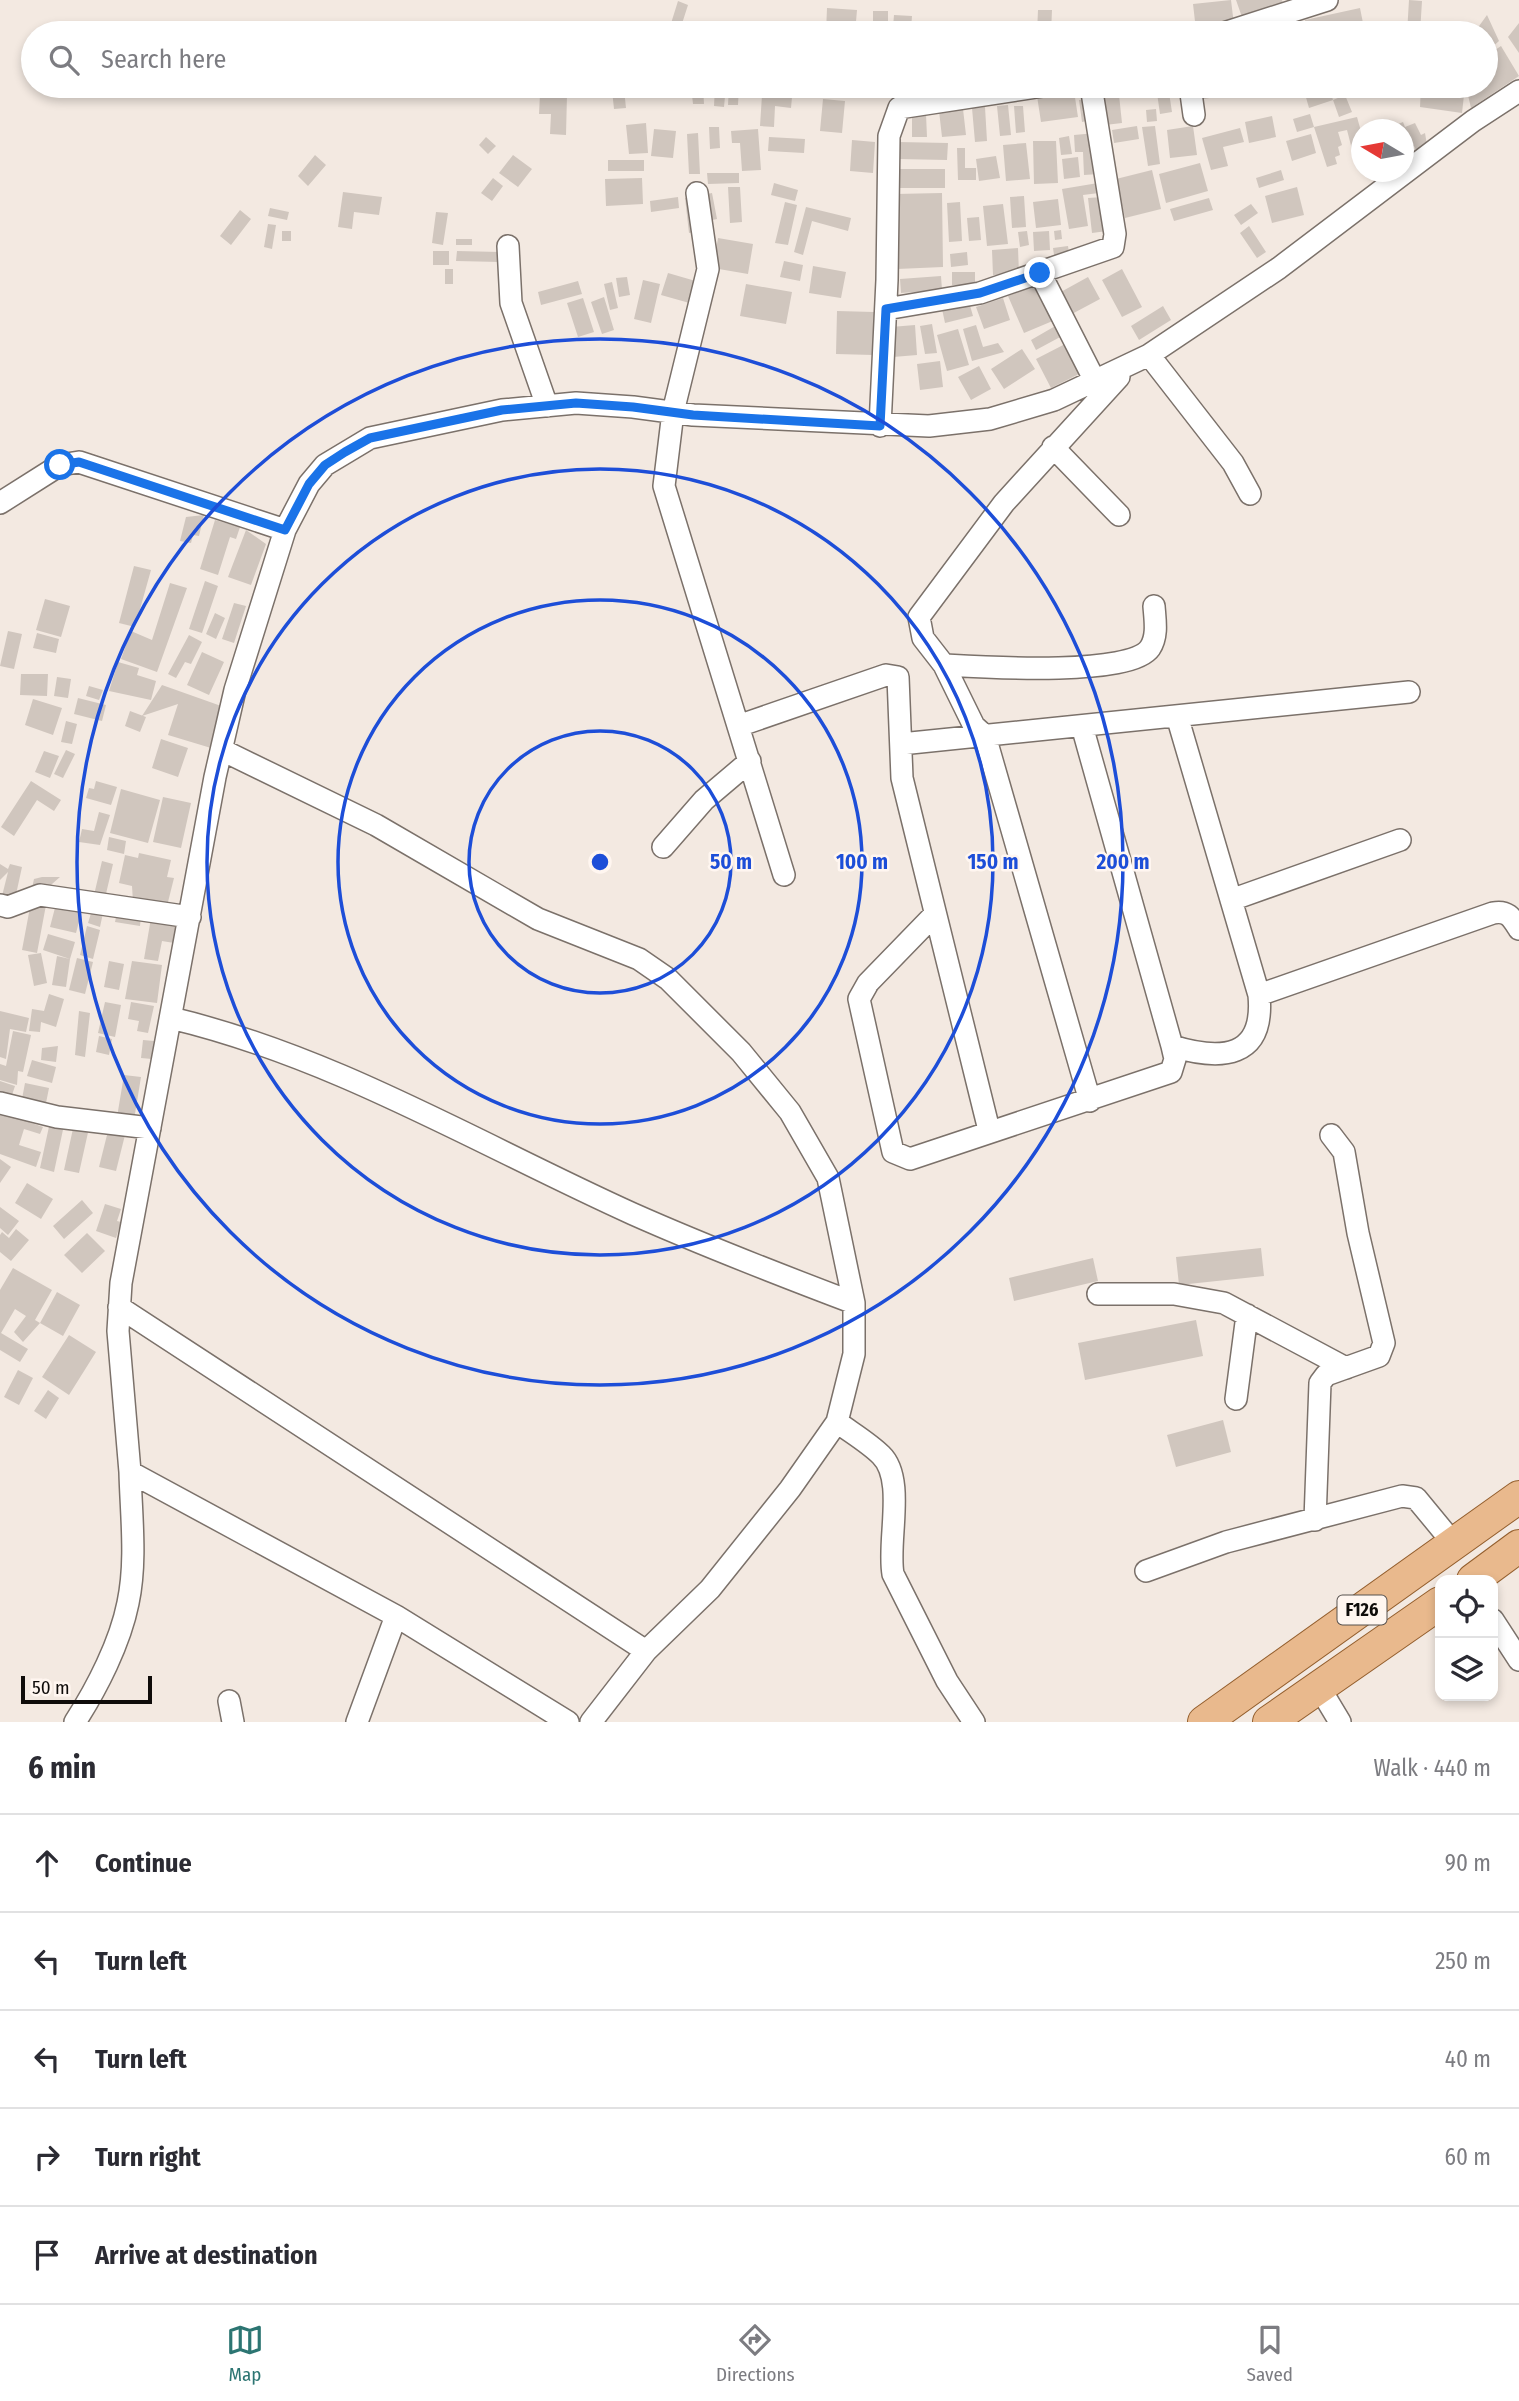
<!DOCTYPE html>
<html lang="en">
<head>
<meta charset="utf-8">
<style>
	body { margin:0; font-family:"Fira Sans Condensed",sans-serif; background:#f7f7f7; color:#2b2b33 }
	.controls { position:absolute; right:21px; bottom:21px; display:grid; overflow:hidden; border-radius:14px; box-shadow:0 4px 10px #0003 }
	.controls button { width:63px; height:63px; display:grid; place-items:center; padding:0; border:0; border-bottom:2px solid #e1e1e2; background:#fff; color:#2b2b33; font:35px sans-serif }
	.compass { position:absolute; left:1351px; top:119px; width:63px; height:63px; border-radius:50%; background:#fff; box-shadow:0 4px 10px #0003; rotate:280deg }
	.scale { position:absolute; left:21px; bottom:18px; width:131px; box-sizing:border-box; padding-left:7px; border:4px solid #0f0c0a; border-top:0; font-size:19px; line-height:24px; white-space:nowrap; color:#0f0c0a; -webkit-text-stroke:5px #fff6f0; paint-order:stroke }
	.stop { position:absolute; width:21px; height:21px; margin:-16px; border:5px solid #1a73e8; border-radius:50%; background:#fff }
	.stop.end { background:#1a73e8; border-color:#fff; box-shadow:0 2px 7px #0008 }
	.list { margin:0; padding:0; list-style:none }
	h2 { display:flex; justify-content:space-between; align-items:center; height:91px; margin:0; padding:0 28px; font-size:30px }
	h2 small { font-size:23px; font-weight:400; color:#7c7c81 }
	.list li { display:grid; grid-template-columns:46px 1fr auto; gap:21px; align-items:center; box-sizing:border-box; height:98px; padding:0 28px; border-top:2px solid #e1e1e2 }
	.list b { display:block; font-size:26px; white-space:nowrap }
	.list em { font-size:23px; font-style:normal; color:#7c7c81 }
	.icon { flex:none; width:38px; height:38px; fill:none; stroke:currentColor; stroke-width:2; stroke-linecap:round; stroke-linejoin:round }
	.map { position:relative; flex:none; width:1519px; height:1722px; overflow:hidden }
	.search { position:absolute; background:#fff; box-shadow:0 4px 10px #0003; left:21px; right:21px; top:21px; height:77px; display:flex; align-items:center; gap:18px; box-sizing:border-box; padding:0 24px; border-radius:38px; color:#7c7c81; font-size:26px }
	.sheet { height:581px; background:#fff }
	nav { display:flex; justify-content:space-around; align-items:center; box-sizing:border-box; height:98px; border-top:2px solid #e1e1e2; background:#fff; font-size:19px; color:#7c7c81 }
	nav a { display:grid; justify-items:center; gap:4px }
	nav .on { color:#2c7572 }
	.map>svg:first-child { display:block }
	.building { fill:#d0c6be }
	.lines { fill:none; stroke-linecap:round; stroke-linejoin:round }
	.minor-casing { stroke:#7b716a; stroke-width:24 }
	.primary-casing { stroke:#945f2e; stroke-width:34 }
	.minor { stroke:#fff; stroke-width:21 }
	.primary { stroke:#e9b98d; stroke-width:32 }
	.route { stroke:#1a73e8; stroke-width:9 }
	.ring { fill:none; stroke:#1d4ed8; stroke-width:3.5 }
	.labels { text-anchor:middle; stroke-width:5; stroke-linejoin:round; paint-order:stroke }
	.shield { fill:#fff6f0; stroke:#57524f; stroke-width:2 }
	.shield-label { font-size:18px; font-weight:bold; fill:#0f0c0a }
	.centre { fill:#1d4ed8; stroke:#fff6f0; stroke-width:3.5 }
	.ring-label { font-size:21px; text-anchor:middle; font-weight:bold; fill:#1d4ed8; stroke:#fff6f0; stroke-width:5; stroke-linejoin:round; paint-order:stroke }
</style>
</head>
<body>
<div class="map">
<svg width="1519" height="1722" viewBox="0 0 1519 1722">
	<rect width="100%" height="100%" fill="#f3e9e1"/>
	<path class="building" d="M1231,0l3,25 -38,5 -3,-26z
		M1236,0h46l2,7 -41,13z
		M1409,0l13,1 -2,32h-13z
		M678,1l10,4 -9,28h-11z
		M827,8l30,2 -2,23h-29z
		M1360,8l5,25h-57l-3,-13z
		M1038,10h14l-1,23h-14z
		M873,11h15v21h-15z
		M894,15l18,1 -1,13 -18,-2z
		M1487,15l12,26 -10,9h-3v-17h-12z
		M788,21l18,1v11h-19z
		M1519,23v30l-11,-16z
		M781,25l1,8h-34l-1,-5z
		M1130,26l1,7h-36v-1z
		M1501,46l18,30 -48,32 -4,-17 9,-5h10l3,-8 -3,-22z
		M691,86h12l1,18h-11z
		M715,86h11l-2,21 -10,-1z
		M729,86h10l-1,19h-10z
		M1156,86h12l4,26 -12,2z
		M1197,86h43l1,6 -42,8z
		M1421,86h44l-3,27 -42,-6z
		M1329,87l4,13 -24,8 -4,-14z
		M624,89l2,19 -12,1 -2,-19z
		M1074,91l4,26 -37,5 -4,-26z
		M540,94l27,1 -1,40 -16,-1 1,-20h-12z
		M762,95l30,2 -1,11 -16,-2 -1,21 -14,-1z
		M1119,95l3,28 -17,2 -3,-28z
		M1345,95l7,17 -13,5 -6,-17z
		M823,99l22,2 -3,32 -22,-2z
		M1088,99l3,21 -9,2 -3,-22z
		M1008,105l3,30 -11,1 -3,-30z
		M1014,106h9l2,26 -9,1z
		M985,107l2,34 -12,1 -3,-34z
		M963,109l3,26 -24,2 -3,-26z
		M1156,109l1,12 -10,1 -1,-12z
		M912,114h14l1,23h-15z
		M1310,114l4,13 -17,5 -4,-13z
		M1272,116l4,21 -27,6 -4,-21z
		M1357,117l5,18v24l-7,2 -8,-31 -9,2 4,13 -4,2 2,8 -5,2 2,7 -10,3 -13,-40z
		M1403,122l2,5 10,-4 6,12 4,-2 2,12 -11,5 -2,-4 -10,4v-20h-20z
		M646,123l2,30 -19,1 -3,-29z
		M1137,126l2,13 -25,4 -2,-13z
		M1155,126l5,38 -12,2 -6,-39z
		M1193,126l4,29 -27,3 -3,-28z
		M709,127h10l1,21 -10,1z
		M1240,128l4,14 -21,5 5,19 -17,4 -9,-32z
		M654,129l22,2 -3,27 -22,-2z
		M758,129l3,41 -19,1 -2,-28h-8l-1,-12z
		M698,133l2,41h-11l-2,-40z
		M1096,133l3,41 -15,1 -1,-23h-8l-1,-17z
		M1311,134l5,19 -24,8 -6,-20z
		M1069,136l3,18 -11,1 -2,-17z
		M486,137l10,9 -8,8 -9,-9z
		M769,137l36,2 -1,14 -36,-2z
		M852,140l23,2 -2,31 -23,-2z
		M1033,141h23l2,42 -24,1z
		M898,142l50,1 -1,17 -49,-1z
		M1026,143l4,36 -24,2 -3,-36z
		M957,148h8v20h11v12h-18z
		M315,155l11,10 -18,21 -10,-10z
		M513,155l19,14 -14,18 -19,-14z
		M996,156l4,22 -21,3 -3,-22z
		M1078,157l2,20 -16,2 -2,-20z
		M608,160h36v11h-36z
		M1200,163l8,28 -42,12 -7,-29z
		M897,169h48v19h-48z
		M1152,170l9,39 -36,9 -9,-39z
		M1281,170l3,10 -25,8 -3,-10z
		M707,173h32v10l-31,1z
		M493,178l10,8 -11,15 -11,-8z
		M642,178l1,26 -37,2 -1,-27z
		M774,183l24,7 -3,11 -24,-6z
		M1098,183l1,10 -16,2 5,31 -19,3 -7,-40z
		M728,187h12l2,35 -12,1z
		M1297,187l7,28 -32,8 -7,-27z
		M343,192l39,5 -3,18 -25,-3 -2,17 -14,-2z
		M712,193l5,26 -9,2 -6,-26z
		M942,193l1,74 -46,2 -2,-75z
		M1024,196l2,31 -14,1 -2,-31z
		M678,197l1,11 -28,4 -1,-11z
		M694,197l4,34 -9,2 -4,-35z
		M1103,197l4,34 -15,2 -4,-35z
		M1209,198l4,12 -39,11 -4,-12z
		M1058,199l3,26 -25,3 -3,-26z
		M785,202l12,3 -9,40 -13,-2z
		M960,202l2,39 -13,1 -2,-39z
		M1003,204l5,40 -21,2 -4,-40z
		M1251,204l7,9 -17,12 -7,-10z
		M806,207l45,11 -3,13 -36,-10 -9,34 -9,-3z
		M270,208l19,4 -2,8 -19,-4z
		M240,210l11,9 -20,26 -11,-9z
		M436,212l12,1 -5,32 -11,-2z
		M979,217l2,23 -12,1 -2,-23z
		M268,224l8,1 -4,24 -8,-2z
		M1249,226l17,26 -9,6 -17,-25z
		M1061,230l1,9 -7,1 -1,-9z
		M282,231h9v10h-9z
		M1027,231l2,14 -9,2 -2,-15z
		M1049,231l1,19 -16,1 -1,-19z
		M718,238l35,6 -5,30 -35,-6z
		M456,239h16v6h-16z
		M1068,246l2,14 -15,2 -2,-14z
		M1018,248l1,26 -26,1 -1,-25z
		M433,251h16v14h-16z
		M457,251l43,1v10l-44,-1z
		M967,252l1,13 -17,2 -1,-13z
		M784,261l19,4 -3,16 -20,-4z
		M813,266l33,6 -5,26 -32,-5z
		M445,269h8v15h-8z
		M1122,269l20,38 -20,10 -20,-37z
		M952,272h23v13h-23z
		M668,273l31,9 -6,22 -32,-9z
		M941,276l1,14 -41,3 -1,-14z
		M627,277l3,18 -11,2 -3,-19z
		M1088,277l12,22 -30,16 -11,-22z
		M643,280l17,4 -9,39 -17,-4z
		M578,281l4,13 -41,11 -3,-13z
		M612,282l6,26 -8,2 -6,-26z
		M1039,283l16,37 -31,13 -16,-37z
		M746,284l46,8 -6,32 -46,-8z
		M604,297l10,33 -12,4 -11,-32z
		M583,298l11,34 -16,5 -11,-34z
		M1003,298l7,22 -26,9 -8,-22z
		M969,302l4,14 -28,7 -3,-14z
		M1163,306l8,14 -32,20 -8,-14z
		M837,311l37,1 -1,43 -37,-1z
		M932,324l5,29 -12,1 -5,-28z
		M915,325l2,30 -24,2 -2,-30z
		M976,325l7,22 15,-4 6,9 -32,9 -9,-32z
		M1057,325l5,11 -26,14 -5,-10z
		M958,329l11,36 -22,6 -10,-36z
		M1069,342l14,30 -32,16 -15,-29z
		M1022,349l13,20 -31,20 -13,-20z
		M940,361l3,26 -23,3 -3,-26z
		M979,366l12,23 -20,11 -13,-23z
		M204,515l-5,21 -6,-1 -2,8 -11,-2 6,-24z
		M215,520l25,7 -4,12 -6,-2 -12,38 -18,-6z
		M246,530l20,14 -15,41 -23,-8z
		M134,566l17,4 -16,57 -16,-4z
		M205,581l13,5 -16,47 -13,-4z
		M170,583l17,5 -30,84 -36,-13 10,-28 21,9z
		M45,599l25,7 -9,31 -25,-7z
		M234,603l12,3 -12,37 -12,-4z
		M215,613l10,5 -9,21 -10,-5z
		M8,631l14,3 -8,35 -14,-3z
		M37,633l22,6 -3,14 -23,-5z
		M189,635l13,7 -11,22 -6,-2 -9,16 -8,-4z
		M202,652l22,10 -15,33 -22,-10z
		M118,662l21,6 -2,7 19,6 -5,19 -42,-9z
		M21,674h27l-1,22 -27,-1z
		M57,677l14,2 -3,19 -14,-2z
		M162,685l62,22 -13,41 -43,-13 10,-31 -36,12z
		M89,686l14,4 -4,10 -13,-4z
		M78,698l28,7 -4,16 -28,-7z
		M33,699l29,9 -9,27 -28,-10z
		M130,711l16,6 -6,15 -15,-6z
		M66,721l11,3 -5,20 -11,-2z
		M161,739l27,9 -10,29 -26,-9z
		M66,750l9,4 -12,24 -9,-4z
		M44,751l15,5 -9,22 -15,-6z
		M31,781l30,19 -7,11 -17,-11 -23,36 -13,-9z
		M96,781l21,6 -6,18 -25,-7 3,-10 5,1z
		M121,789l39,11 -12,43 -38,-10z
		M163,797l28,6 -10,45 -28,-6z
		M99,812l11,3 -10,30 -21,-3 3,-13 12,2z
		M109,837l17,4 -2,13 -17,-4z
		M139,853l32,7 -4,17 7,1 -8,32 -33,-8 -1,-16 -13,-3 6,-28 13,3z
		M102,861l11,3 -8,34 -11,-3z
		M0,864l8,5 2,-5 12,3 -7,32 -13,-3 6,-24 -8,8z
		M42,877h18l-16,14 -12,-3 2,-9z
		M31,902l15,3 -9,48 -15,-3z
		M56,904l26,6 -6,23 -26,-6z
		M92,910l11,3 -3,14 -12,-4z
		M117,912l24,4 -1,10 -25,-4z
		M151,918l25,7 -2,18 -12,-2 -4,20 -14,-2z
		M87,926l13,4 -7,29 -13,-4z
		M48,934l27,8 -5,17 -27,-9z
		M41,953l6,30 -13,3 -6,-31z
		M57,956l13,3 -4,28 -14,-2z
		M77,958l16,4 -8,32 -16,-4z
		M109,961l15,3 -5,26 -15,-3z
		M132,961l30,4 -5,38 -32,-4z
		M49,994l15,5 -8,28 -15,-5 -1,10 -11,-1 3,-22 12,2z
		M105,1002l16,3 -6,32 -17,-4z
		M131,1002l23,4 -6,27 -11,-2 2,-10 -11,-2z
		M0,1011l29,7 -3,14 -16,-3 -4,30 -6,-2z
		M79,1011l11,2 -5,44 -10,-2z
		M13,1031l18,4 -8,37 -5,-1 -1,14 -17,-5v-16l6,2z
		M99,1036l13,3 -3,16 -13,-3z
		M143,1040l11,1 -2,18 -11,-1z
		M58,1046l-2,16 -15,-2 1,-12z
		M32,1060l24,7 -4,16 -25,-7z
		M124,1075l17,2 -7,43 -17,-3z
		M0,1081l15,5 -4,12 -11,-3z
		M25,1083l24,5 -4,20 -24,-4z
		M0,1112l43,15 -3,7 -16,-5 -5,16 22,7 -5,15 -36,-13z
		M50,1122l14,3 -10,47 -14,-4z
		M74,1124l15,4 -10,45 -15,-3z
		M108,1131l17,4 -9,36 -17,-4z
		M0,1159l11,8 -11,16z
		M27,1183l26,16 -12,20 -26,-16z
		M82,1200l11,13 -29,26 -11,-13z
		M105,1204l16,5 -4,12 4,1 -5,16 -20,-7z
		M0,1207l19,14 -11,14 -8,-7z
		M16,1229l13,11 -18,21 -11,-9v-17l2,-3 7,6z
		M87,1233l18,18 -23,22 -18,-18z
		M1261,1248l3,28 -85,9 -3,-28z
		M1093,1258l5,23 -84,20 -5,-23z
		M13,1268l39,22 -17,30 5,3 -17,19 -9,-10 12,-16 -11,-7 -14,24 27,16 -8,13 -20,-12v-60z
		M57,1292l23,13 -17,31 -23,-13z
		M1196,1320l7,36 -118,24 -7,-37z
		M69,1335l27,17 -27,43 -27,-18z
		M18,1370l15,8 -14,27 -15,-8z
		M48,1390l11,8 -13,21 -12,-8z
		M1223,1420l8,32 -55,15 -9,-32z"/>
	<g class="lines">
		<g class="minor-casing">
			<path id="minor" d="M1224,33l103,-33
				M1190,86l4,29
				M697,193l11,76 -35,143 -9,74 120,389
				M508,246l3,57 36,103
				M1040,273l56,110
				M886,309l94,-16 133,-46 2,-13 -24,-148
				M1149,355l84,108 17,31
				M880,426l7,-146 2,-144 10,-28 144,-22
				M1053,447l66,68
				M0,503l60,-38 19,-3 206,68
				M944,665c36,2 186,12 206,-17 8,-12 5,-28 4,-42
				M738,726l148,-51 12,2 4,101 87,352
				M901,744l508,-52
				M222,750l154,75 162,94 101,40 29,20 73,73 49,60 38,66 26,125v51l-17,68 -47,67 -80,100 -64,62 -55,71
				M663,847l41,-47 46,-39
				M1231,900l169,-60
				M0,905l8,2 32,-12 150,22
				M935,914l-67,69 -9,16 34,153 17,7 261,-87 4,-13 -3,-13 -90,-320
				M1259,995l234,-82c15,-3 19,5 26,16
				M171,1018c164,39 309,127 462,196 72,32 147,61 221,89
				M1172,1046c49,15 93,13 87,-51l-82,-279
				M1090,1101l-105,-365 -11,-10 -30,-61 -21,-27 -4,-21 85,-114 115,-126
				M0,1103l57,14 93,11
				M1098,1294h76l50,9 122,65
				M119,1307l527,344
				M1236,1399l11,-84
				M837,1422c15,11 32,21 44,33 25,24 6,86 12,119l54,107 27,41
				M1315,1520l5,-137 6,-8 53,-19 5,-13 -26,-110 -14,-81 -13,-17
				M1146,1571l80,-29 176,-46 14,2 38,46
				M1493,1620l26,40
				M1319,1687l21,35
				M229,1701l4,21
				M75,1722c22,-34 45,-79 53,-119 9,-42 3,-89 2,-131
				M357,1722l39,-106
				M568,1722l-172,-106 -266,-144 -12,-141 3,-48 94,-506 20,-87 50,-160 24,-46 16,-19 45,-27 132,-28 74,-7 57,4 60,8 236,11 61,-7 64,-19 95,-45 130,-87 194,-147 46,-30"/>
		</g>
		<g class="primary-casing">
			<path id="primary" d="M1473,1580l46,-34
				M1204,1722l315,-225
				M1269,1722l171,-119"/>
		</g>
		<use href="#minor" class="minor"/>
		<use href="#primary" class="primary"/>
	</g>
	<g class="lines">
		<path class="route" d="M60,465l19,-3 206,68 24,-46 16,-19 20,-13 25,-14 132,-28 74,-7 57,4 60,8 187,11 6,-117 94,-16 60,-20"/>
	</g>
	<g class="ring">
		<circle cx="600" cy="862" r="131"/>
		<circle cx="600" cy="862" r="262"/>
		<circle cx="600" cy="862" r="393"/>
		<circle cx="600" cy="862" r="523"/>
	</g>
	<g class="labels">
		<rect class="shield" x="1337.5" y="1595.5" width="49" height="29" rx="5"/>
		<g class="shield-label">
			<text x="1362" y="1616">F126</text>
		</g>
	</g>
	<circle cx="600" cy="862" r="10" class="centre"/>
	<g class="ring-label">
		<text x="731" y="869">50 m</text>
		<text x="862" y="869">100 m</text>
		<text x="993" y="869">150 m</text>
		<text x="1123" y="869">200 m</text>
	</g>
</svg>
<div class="controls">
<button><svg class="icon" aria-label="locate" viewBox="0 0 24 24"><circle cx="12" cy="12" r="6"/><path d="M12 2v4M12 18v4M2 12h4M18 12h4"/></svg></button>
<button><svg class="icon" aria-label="layers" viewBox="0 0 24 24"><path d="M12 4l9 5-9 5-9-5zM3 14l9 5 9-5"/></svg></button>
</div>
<svg class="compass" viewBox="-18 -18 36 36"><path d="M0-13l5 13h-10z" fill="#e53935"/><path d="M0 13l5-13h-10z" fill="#7c7c81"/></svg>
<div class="scale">50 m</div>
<div class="stop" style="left:60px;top:465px"></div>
<div class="stop end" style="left:1040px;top:273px"></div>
<div class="search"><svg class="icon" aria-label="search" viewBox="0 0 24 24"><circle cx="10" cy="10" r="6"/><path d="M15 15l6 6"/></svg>Search here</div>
</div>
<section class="sheet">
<h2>6 min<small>Walk · 440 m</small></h2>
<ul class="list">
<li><svg class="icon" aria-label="ahead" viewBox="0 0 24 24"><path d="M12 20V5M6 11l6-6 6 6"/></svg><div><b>Continue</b></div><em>90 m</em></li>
<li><svg class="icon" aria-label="left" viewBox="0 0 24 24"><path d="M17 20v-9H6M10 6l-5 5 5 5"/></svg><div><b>Turn left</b></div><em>250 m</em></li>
<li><svg class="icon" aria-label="left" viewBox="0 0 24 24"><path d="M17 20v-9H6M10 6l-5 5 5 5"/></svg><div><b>Turn left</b></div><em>40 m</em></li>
<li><svg class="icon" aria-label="right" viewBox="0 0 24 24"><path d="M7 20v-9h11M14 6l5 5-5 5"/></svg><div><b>Turn right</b></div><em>60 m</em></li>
<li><svg class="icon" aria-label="arrive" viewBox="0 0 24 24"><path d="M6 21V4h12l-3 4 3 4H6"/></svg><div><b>Arrive at destination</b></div></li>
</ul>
</section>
<nav>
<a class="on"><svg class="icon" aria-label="map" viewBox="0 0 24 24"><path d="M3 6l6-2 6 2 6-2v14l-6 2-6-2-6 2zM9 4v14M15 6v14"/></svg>Map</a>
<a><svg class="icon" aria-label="directions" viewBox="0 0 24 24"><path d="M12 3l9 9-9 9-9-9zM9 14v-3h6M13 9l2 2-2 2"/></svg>Directions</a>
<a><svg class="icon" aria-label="saved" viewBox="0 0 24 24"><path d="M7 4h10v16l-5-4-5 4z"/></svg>Saved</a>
</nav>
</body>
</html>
